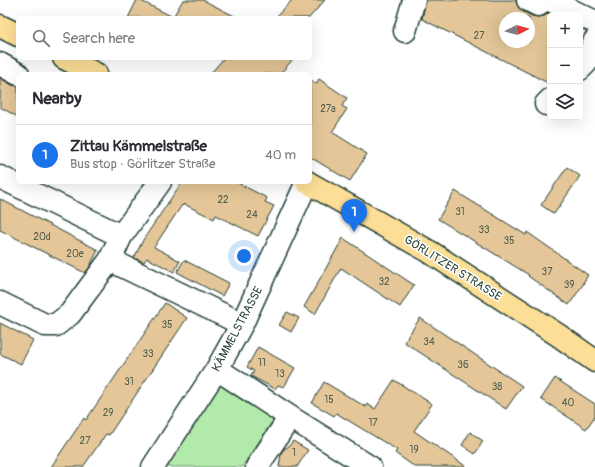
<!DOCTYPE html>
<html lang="en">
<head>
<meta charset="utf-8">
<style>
	body { margin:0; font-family:Pangolin,sans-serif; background:#f2f2f3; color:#2b2b33 }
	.controls { position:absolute; right:12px; top:12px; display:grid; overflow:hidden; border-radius:6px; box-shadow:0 4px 16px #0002 }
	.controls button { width:36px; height:36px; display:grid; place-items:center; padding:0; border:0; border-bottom:1px solid #e1e1e2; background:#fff; color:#2b2b33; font:20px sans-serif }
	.compass { position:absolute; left:499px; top:12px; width:36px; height:36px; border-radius:50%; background:#fff; box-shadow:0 4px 16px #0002; rotate:84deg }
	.you { position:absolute; left:244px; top:256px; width:14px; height:14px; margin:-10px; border:3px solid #fff; border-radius:50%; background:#1a73e8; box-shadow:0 0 0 6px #1a73e833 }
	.badge { display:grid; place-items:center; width:26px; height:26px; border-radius:50%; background:#1a73e8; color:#fff; font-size:13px; font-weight:700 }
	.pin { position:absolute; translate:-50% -33px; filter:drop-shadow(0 1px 2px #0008) }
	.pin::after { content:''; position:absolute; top:21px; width:14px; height:12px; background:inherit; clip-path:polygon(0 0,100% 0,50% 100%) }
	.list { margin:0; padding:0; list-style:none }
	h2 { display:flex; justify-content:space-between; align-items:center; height:52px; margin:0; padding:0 16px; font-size:17px }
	h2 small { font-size:13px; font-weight:400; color:#7c7c81 }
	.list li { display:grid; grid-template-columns:26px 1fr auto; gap:12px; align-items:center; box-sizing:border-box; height:60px; padding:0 16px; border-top:1px solid #e1e1e2 }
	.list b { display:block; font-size:15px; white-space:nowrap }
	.list p { margin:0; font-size:13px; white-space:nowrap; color:#7c7c81 }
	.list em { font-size:13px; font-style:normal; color:#7c7c81 }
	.icon { flex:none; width:22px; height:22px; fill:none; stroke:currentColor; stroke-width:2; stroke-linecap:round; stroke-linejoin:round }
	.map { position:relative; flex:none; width:595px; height:467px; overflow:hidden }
	.search { position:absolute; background:#fff; box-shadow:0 4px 16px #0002; left:16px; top:16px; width:296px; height:44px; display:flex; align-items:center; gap:10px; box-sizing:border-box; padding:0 14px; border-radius:6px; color:#7c7c81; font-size:15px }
	.panel { position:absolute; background:#fff; box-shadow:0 4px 16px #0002; left:16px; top:72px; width:296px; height:112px; border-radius:6px }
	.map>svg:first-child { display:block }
	.green { fill:#b2eaac; stroke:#689470 }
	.building { fill:#e4c698; stroke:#1f3d34; fill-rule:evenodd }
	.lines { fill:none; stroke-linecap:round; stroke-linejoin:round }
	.minor-casing { stroke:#1f3d34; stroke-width:25 }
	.major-casing { stroke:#1f3d34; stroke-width:25 }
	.minor { stroke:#fff; stroke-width:22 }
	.major { stroke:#fcde96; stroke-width:22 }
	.labels { text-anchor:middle; stroke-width:3; stroke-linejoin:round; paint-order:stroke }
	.number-label { font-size:10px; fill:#505f4d }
	.street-label { font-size:12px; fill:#1f3d34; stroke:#fff }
</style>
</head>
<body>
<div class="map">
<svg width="595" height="467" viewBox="0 0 595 467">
	<rect width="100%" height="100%" fill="#fff"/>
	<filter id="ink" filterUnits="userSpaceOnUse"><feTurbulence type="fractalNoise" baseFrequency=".025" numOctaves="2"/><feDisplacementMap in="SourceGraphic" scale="8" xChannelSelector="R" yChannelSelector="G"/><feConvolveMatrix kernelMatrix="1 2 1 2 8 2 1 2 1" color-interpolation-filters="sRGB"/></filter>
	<g filter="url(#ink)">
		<path class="green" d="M217,376l61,37 -36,54h-82z"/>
		<path class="building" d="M137,0h2l34,17 10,-17h20l35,18h-110z
			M292,0h33l-16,18h-34z
			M426,0h90l2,7 4,4 10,5 7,1 6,-1 2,-3 3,1v70l-128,-65zM505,18h24v24h-24z
			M224,58h70l-14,16h-70z
			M0,78l12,7 6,1v31l-18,-10z
			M310,79l6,5 3,-5 28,19 -5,8 5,3 -15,23 35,22 -17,27 -40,-24z
			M567,167l13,9 -26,38 -13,-9z
			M182,182h54l31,16 -2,4 9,4 -16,30 -42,-21 -2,4 -30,-15 -1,2 -1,-1 -28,42 26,14 -6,11 -27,-14 -3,4 -10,-4 9,-18z
			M455,191l71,44 1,-3 61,43 -5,8h1l-15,22 -41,-29 1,-1 -91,-56z
			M0,199l98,51 -9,18 -4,5 -85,-43z
			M343,238l71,47 -14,22 -59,-39 -26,46 -11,-7z
			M184,260l45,23 -7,13 -45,-24z
			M165,303l22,15 -78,117 -3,-1 -23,33h-32l33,-49 2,2z
			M287,312l12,6 -8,14 -12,-7z
			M420,318l102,68 -16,23 -102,-67z
			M0,323l33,17 -12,24 -21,-10z
			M258,347l37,21 -11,19 -6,-2 -3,4 -24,-13 3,-5 -7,-4z
			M555,378l40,26v12l-9,13 -45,-30z
			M394,380l38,24 -18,27 53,36h-52l-20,-14 2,-3 -61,-37 -2,3 -22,-13 12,-21 42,25 1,-3 8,5z
			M470,432l13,9 -8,13 -13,-9z
			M293,441l15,9 -11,17h-18l2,-14 3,-4 5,-3z"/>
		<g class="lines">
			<g class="minor-casing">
				<path id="minor" d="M528,0l10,5
					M550,0l45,22
					M405,31l9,-31
					M0,64l18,10
					M580,69l6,-6 9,-23
					M546,104l4,-4
					M0,177l121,59
					M110,260l132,64
					M0,303l45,22h11l14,-11 40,-54 11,-24 39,-54
					M217,369l73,48 80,50
					M153,467l64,-98 25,-45 65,-142
					M257,467l33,-50"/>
			</g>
			<g class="major-casing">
				<path id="major" d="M0,26l18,9
					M64,58l32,16
					M307,182l123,70 128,83 37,26"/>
			</g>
			<use href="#minor" class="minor"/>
			<use href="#major" class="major"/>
		</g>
	</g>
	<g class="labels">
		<g class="number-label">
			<text x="479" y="39">27</text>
			<text x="328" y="112">27a</text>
			<text x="223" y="203">22</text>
			<text x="460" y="215">31</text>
			<text x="252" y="218">24</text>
			<text x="484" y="233">33</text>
			<text x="42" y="240">20d</text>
			<text x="509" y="244">35</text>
			<text x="75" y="257">20e</text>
			<text x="547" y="275">37</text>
			<text x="384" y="285">32</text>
			<text x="569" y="288">39</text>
			<text x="167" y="328">35</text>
			<text x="429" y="345">34</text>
			<text x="148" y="357">33</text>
			<text x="262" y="366">11</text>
			<text x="463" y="368">36</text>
			<text x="280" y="377">13</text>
			<text x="129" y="385">31</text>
			<text x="497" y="390">38</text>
			<text x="329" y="403">15</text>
			<text x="568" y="406">40</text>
			<text x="108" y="416">29</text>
			<text x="373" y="426">17</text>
			<text x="85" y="444">27</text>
			<text x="414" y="453">19</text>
			<text x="294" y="456">1</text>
		</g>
		<g class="street-label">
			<text transform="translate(453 268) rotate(32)" y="4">GÖRLITZER STRASSE</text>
			<text transform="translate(237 329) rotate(-62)" y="4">KÄMMELSTRASSE</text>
		</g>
	</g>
</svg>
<div class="controls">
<button>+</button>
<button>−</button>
<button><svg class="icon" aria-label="layers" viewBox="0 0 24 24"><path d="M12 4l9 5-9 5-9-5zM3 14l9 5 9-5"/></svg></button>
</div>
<svg class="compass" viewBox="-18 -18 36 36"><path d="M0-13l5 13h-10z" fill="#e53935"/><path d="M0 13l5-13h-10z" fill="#7c7c81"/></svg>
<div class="you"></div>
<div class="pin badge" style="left:354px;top:232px">1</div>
<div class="search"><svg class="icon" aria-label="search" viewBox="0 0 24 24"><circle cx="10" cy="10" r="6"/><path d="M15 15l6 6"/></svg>Search here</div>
<section class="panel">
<h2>Nearby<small></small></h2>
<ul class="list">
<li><span class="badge">1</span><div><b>Zittau Kämmelstraße</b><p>Bus stop · Görlitzer Straße</p></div><em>40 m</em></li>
</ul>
</section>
</div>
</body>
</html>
